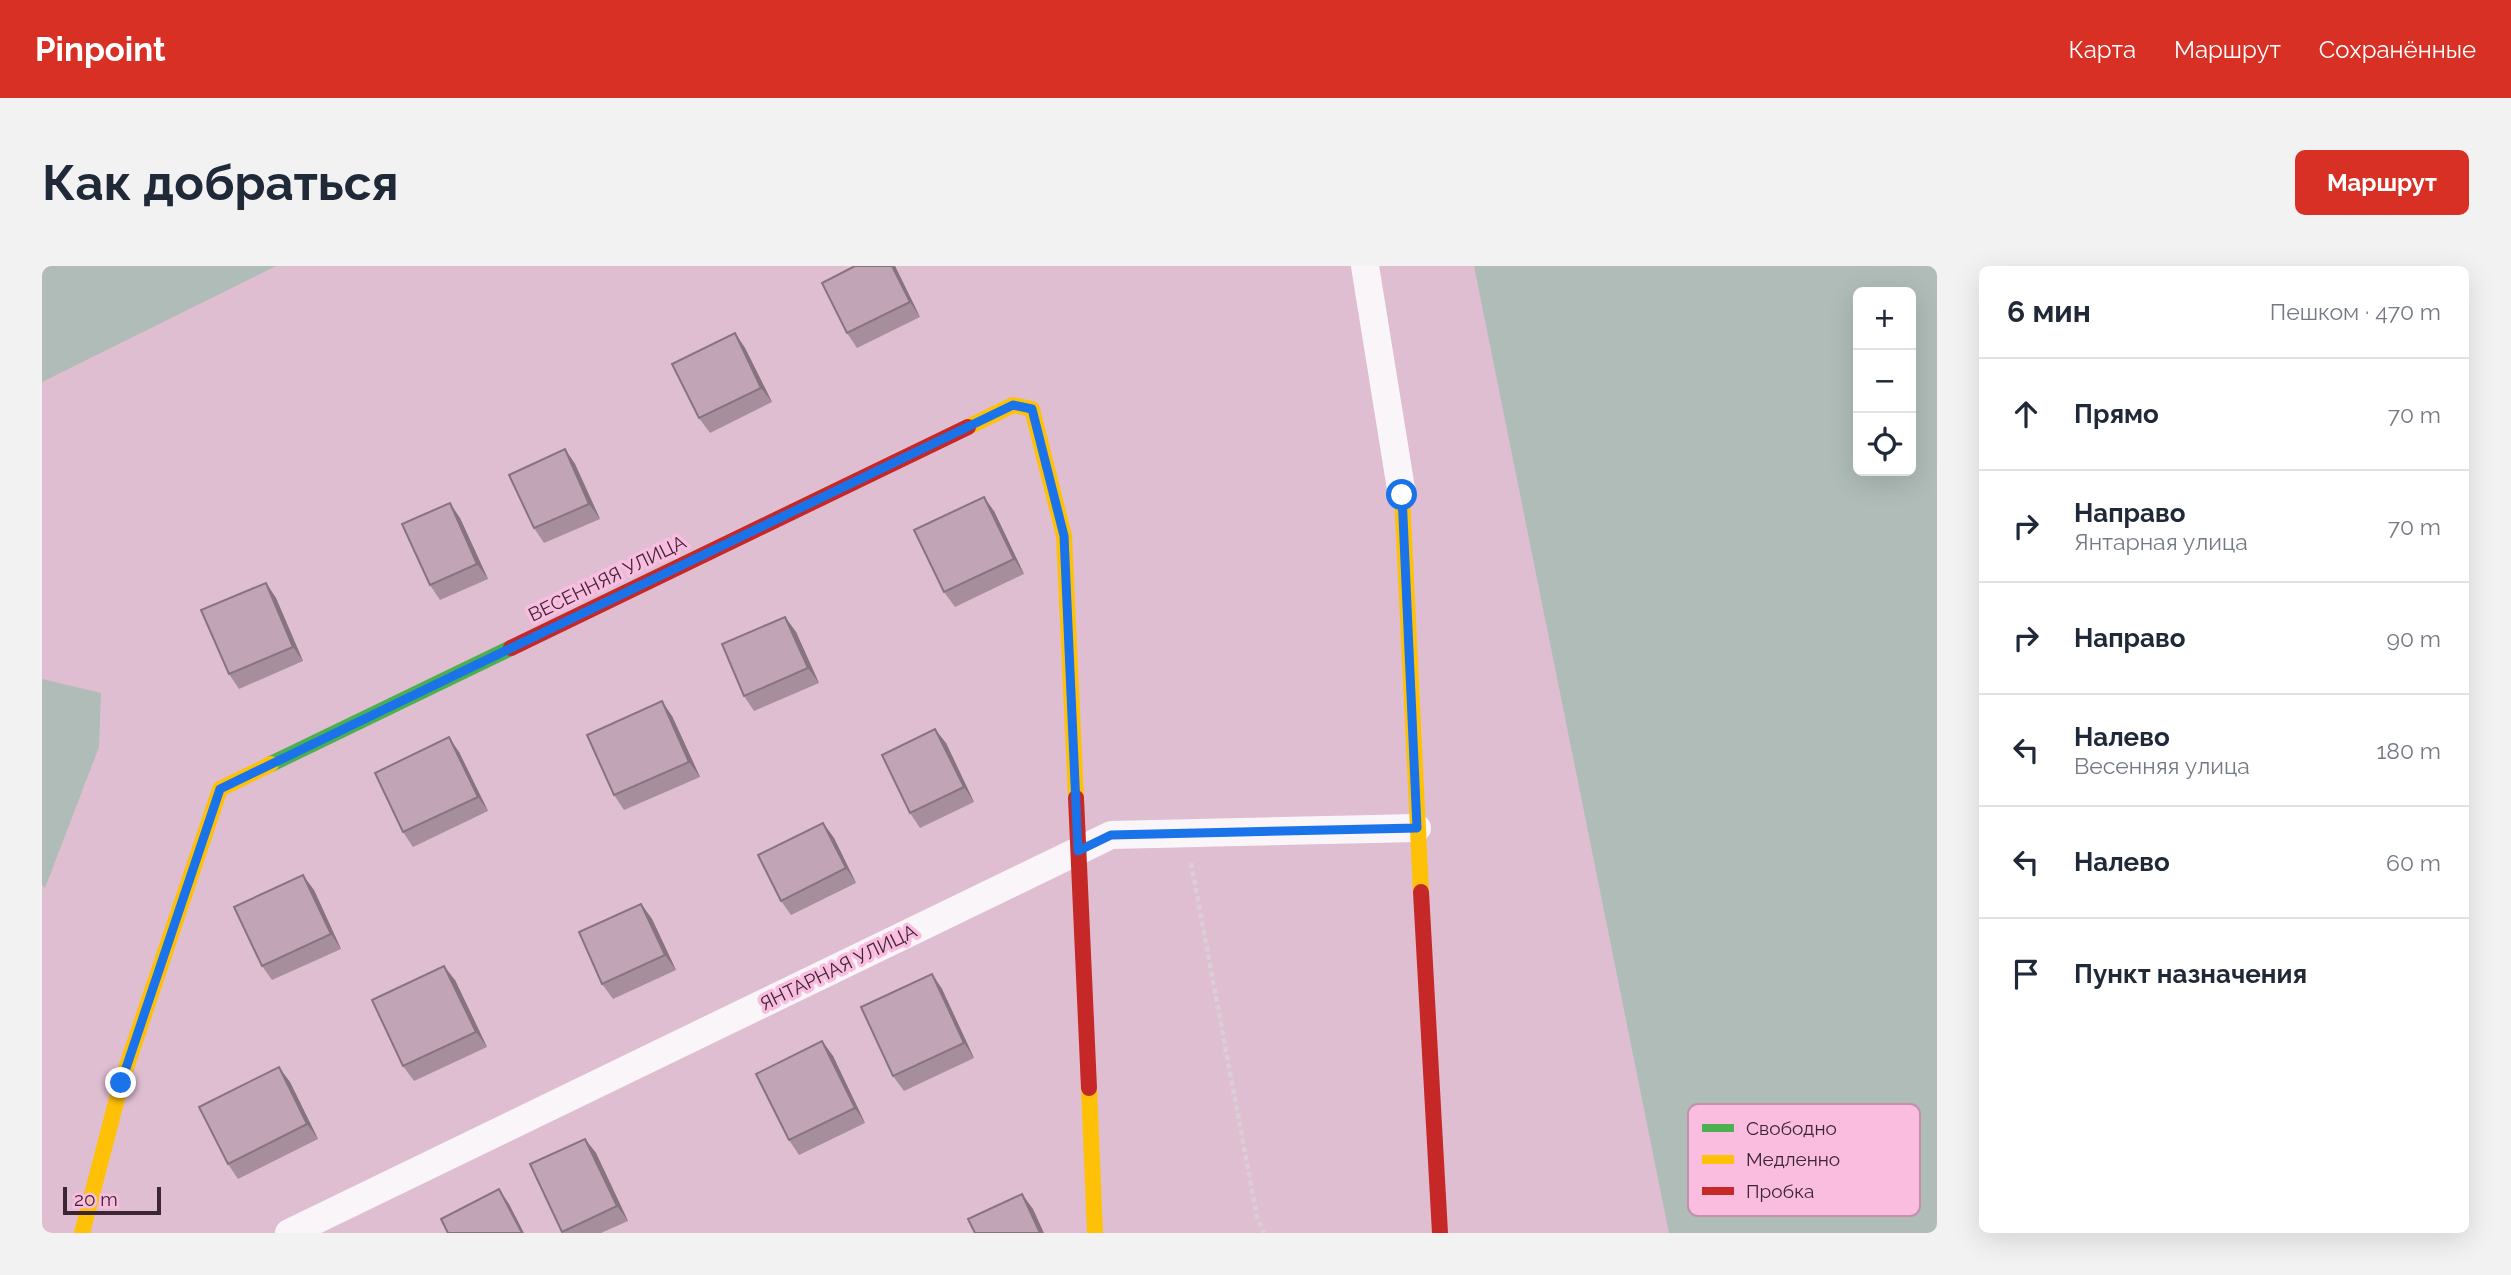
<!DOCTYPE html>
<html lang="ru">
<head>
<meta charset="utf-8">
<style>
	body { margin:0; font-family:Raleway,sans-serif; background:#f2f2f3; color:#1f2937 }
	.controls { position:absolute; right:21px; top:21px; display:grid; overflow:hidden; border-radius:10px; box-shadow:0 7px 28px #0002 }
	.controls button { width:63px; height:63px; display:grid; place-items:center; padding:0; border:0; border-bottom:2px solid #e0e1e3; background:#fff; color:#1f2937; font:35px sans-serif }
	.scale { position:absolute; left:21px; bottom:18px; width:98px; box-sizing:border-box; padding-left:7px; border:4px solid #3d2634; border-top:0; font-size:19px; line-height:24px; white-space:nowrap; color:#3d2634; -webkit-text-stroke:5px #fabde0; paint-order:stroke }
	.stop { position:absolute; width:21px; height:21px; margin:-16px; border:5px solid #1a73e8; border-radius:50%; background:#fff }
	.stop.end { background:#1a73e8; border-color:#fff; box-shadow:0 2px 7px #0008 }
	.list { margin:0; padding:0; list-style:none }
	h2 { display:flex; justify-content:space-between; align-items:center; height:91px; margin:0; padding:0 28px; font-size:30px }
	h2 small { font-size:23px; font-weight:400; color:#747a83 }
	.list li { display:grid; grid-template-columns:46px 1fr auto; gap:21px; align-items:center; box-sizing:border-box; height:112px; padding:0 28px; border-top:2px solid #e0e1e3 }
	.list b { display:block; font-size:26px; white-space:nowrap }
	.list p { margin:0; font-size:23px; white-space:nowrap; color:#747a83 }
	.list em { font-size:23px; font-style:normal; color:#747a83 }
	.icon { flex:none; width:38px; height:38px; fill:none; stroke:currentColor; stroke-width:2; stroke-linecap:round; stroke-linejoin:round }
	.map { position:relative; flex:none; width:1895px; height:967px; overflow:hidden; border-radius:10px }
	header { display:flex; align-items:center; gap:42px; box-sizing:border-box; height:98px; padding:0 35px; background:#d93025; color:#fff }
	header strong { font-size:33px }
	nav { display:flex; gap:38px; margin-inline-start:auto; font-size:24px }
	.intro { display:flex; align-items:center; justify-content:space-between; box-sizing:border-box; height:168px; padding:0 42px }
	h1 { margin:0; font-size:49px }
	.button { padding:18px 32px; border-radius:10px; background:#d93025; color:#fff; font-size:24px; font-weight:700 }
	main { display:flex; gap:42px; padding:0 42px }
	aside { flex:1; background:#fff; border-radius:10px; box-shadow:0 7px 28px #0002 }
	.map>svg:first-child { display:block }
	.green { fill:#afbcb7; fill-rule:evenodd }
	.lines { fill:none; stroke-linecap:round; stroke-linejoin:round }
	.path { stroke:#dacfd5; stroke-width:4.5; stroke-dasharray:5 3.5; stroke-linecap:butt }
	.street { stroke:#faf5f8; stroke-width:28 }
	.fast { stroke:#4caf50; stroke-width:16 }
	.slow { stroke:#ffc107; stroke-width:16 }
	.jam { stroke:#c62828; stroke-width:16 }
	.wall { fill:#a68e9d }
	.shaded-wall { fill:#87747f }
	.building { fill:#c1a5b6; stroke:#87747f; stroke-width:2 }
	.route { stroke:#1a73e8; stroke-width:9 }
	.labels { text-anchor:middle; stroke-width:7; stroke-linejoin:round; paint-order:stroke }
	.street-label { font-size:19px; fill:#3d2634; stroke:#fabde0 }
	.key { fill:#fabde0; stroke:#c190ac; stroke-width:2 }
	.key-label { font-size:19px; fill:#3d2634 }
</style>
</head>
<body>
<header>
<strong>Pinpoint</strong>
<nav><a>Карта</a><a>Маршрут</a><a>Сохранённые</a></nav>
</header>
<div class="intro"><h1>Как добраться</h1><a class="button">Маршрут</a></div>
<main>
<div class="map">
<svg width="1895" height="967" viewBox="0 0 1895 967">
	<rect width="100%" height="100%" fill="#dfbed1"/>
	<path class="green" d="M0,0h234l-234,116z
		M1432,0h463v967h-268zM1816,26h53v179h-53z
		M0,413l59,14 -2,54 -54,141 -3,-3z"/>
	<g class="lines">
		<path class="path" d="M1149,597l66,354 7,16"/>
		<path class="street" d="M1323,0l37,229
			M247,967l822,-398 306,-7"/>
		<path class="fast" d="M229,498l240,-116"/>
		<path class="slow" d="M926,161l45,-22 19,4 32,127 12,262
			M1360,229l19,397
			M1047,822l6,145
			M40,967l39,-150 99,-294 51,-25"/>
		<path class="jam" d="M469,382l457,-221
			M1034,532l13,290
			M1379,626l19,341"/>
	</g>
	<path class="wall" d="M813,0h40l25,51 -63,31 -10,-15z
		M693,67l10,15 27,54 -62,31 -11,-15z
		M523,183l10,15 25,55 -56,24 -10,-15z
		M952,245l30,63 -69,33 -11,-15z
		M418,252l28,61 -48,21 -10,-15z
		M224,317l10,15 27,63 -64,28 -10,-15z
		M743,351l11,15 23,51 -65,28 -10,-15z
		M630,450l28,61 -76,33 -10,-15z
		M904,477l28,59 -54,26 -10,-15z
		M417,486l29,59 -75,36 -10,-15z
		M781,557l11,15 22,45 -65,32 -10,-14z
		M272,624l27,59 -69,31 -10,-14z
		M599,638l11,15 24,51 -63,29 -11,-15z
		M890,708l10,15 32,69 -70,33 -11,-15z
		M413,714l32,67 -73,34 -11,-15z
		M780,775l11,15 32,67 -66,32 -10,-15z
		M248,816l28,57 -80,40 -10,-15z
		M543,873l11,14 32,68 -27,12h-38l-33,-69z"/>
	<path class="shaded-wall" d="M850,0h3l25,51 -10,-15z
		M693,67l10,15 27,54 -11,-14z
		M523,183l10,15 25,55 -11,-15z
		M942,231l10,14 30,63 -10,-15z
		M408,237l10,15 28,61 -11,-15z
		M224,317l10,15 27,63 -10,-14z
		M743,351l11,15 23,51 -11,-15z
		M620,435l10,15 28,61 -11,-15z
		M893,463l11,14 28,59 -10,-15z
		M407,471l10,15 29,59 -10,-14z
		M781,557l11,15 22,45 -10,-15z
		M261,609l11,15 27,59 -10,-15z
		M599,638l11,15 24,51 -11,-15z
		M402,700l11,14 32,67 -11,-15z
		M890,708l10,15 32,69 -10,-15z
		M780,775l11,15 32,67 -10,-15z
		M237,801l11,15 28,57 -11,-15z
		M543,873l11,14 32,68 -11,-15z
		M457,923l10,15 15,29h-2z
		M980,928l11,15 11,24h-4z"/>
	<path class="building" d="M813,0h37l18,36 -63,31 -25,-50z
		M693,67l26,55 -62,30 -27,-54z
		M523,183l24,55 -55,24 -25,-53z
		M942,231l30,62 -70,33 -30,-62z
		M408,237l27,61 -47,21 -28,-61z
		M224,317l27,64 -64,27 -28,-64z
		M743,351l23,51 -64,28 -22,-52z
		M620,435l27,61 -75,33 -27,-60z
		M893,463l29,58 -54,26 -28,-58z
		M407,471l29,60 -75,35 -28,-59z
		M781,557l23,45 -65,33 -23,-46z
		M261,609l28,59 -69,32 -28,-59z
		M599,638l24,51 -63,29 -23,-52z
		M402,700l32,66 -73,34 -31,-66z
		M890,708l32,69 -71,33 -32,-69z
		M780,775l33,67 -66,32 -33,-66z
		M237,801l28,57 -79,40 -29,-57z
		M543,873l32,67 -55,26 -32,-68z
		M457,923l23,44h-74l-7,-14z
		M980,928l18,39h-65l-7,-14z"/>
	<g class="lines">
		<path class="route" d="M79,817l99,-294 793,-384 19,4 32,127 14,315 33,-16 306,-7 -15,-333"/>
	</g>
	<g class="labels">
		<g class="street-label">
			<text transform="translate(565 312) rotate(-26)" y="7">ВЕСЕННЯЯ УЛИЦА</text>
			<text transform="translate(796 701) rotate(-26)" y="7">ЯНТАРНАЯ УЛИЦА</text>
		</g>
	</g>
	<rect x="1646" y="838" width="232" height="112" rx="10" class="key"/>
	<rect x="1660" y="858" width="32" height="8" fill="#4caf50"/>
	<rect x="1660" y="889" width="32" height="9" fill="#ffc107"/>
	<rect x="1660" y="921" width="32" height="8" fill="#c62828"/>
	<g class="key-label">
		<text x="1704" y="869">Свободно</text>
		<text x="1704" y="900">Медленно</text>
		<text x="1704" y="932">Пробка</text>
	</g>
</svg>
<div class="controls">
<button>+</button>
<button>−</button>
<button><svg class="icon" aria-label="locate" viewBox="0 0 24 24"><circle cx="12" cy="12" r="6"/><path d="M12 2v4M12 18v4M2 12h4M18 12h4"/></svg></button>
</div>
<div class="scale">20 m</div>
<div class="stop" style="left:1360px;top:229px"></div>
<div class="stop end" style="left:79px;top:817px"></div>
</div>
<aside>
<h2>6 мин<small>Пешком · 470 m</small></h2>
<ul class="list">
<li><svg class="icon" aria-label="ahead" viewBox="0 0 24 24"><path d="M12 20V5M6 11l6-6 6 6"/></svg><div><b>Прямо</b></div><em>70 m</em></li>
<li><svg class="icon" aria-label="right" viewBox="0 0 24 24"><path d="M7 20v-9h11M14 6l5 5-5 5"/></svg><div><b>Направо</b><p>Янтарная улица</p></div><em>70 m</em></li>
<li><svg class="icon" aria-label="right" viewBox="0 0 24 24"><path d="M7 20v-9h11M14 6l5 5-5 5"/></svg><div><b>Направо</b></div><em>90 m</em></li>
<li><svg class="icon" aria-label="left" viewBox="0 0 24 24"><path d="M17 20v-9H6M10 6l-5 5 5 5"/></svg><div><b>Налево</b><p>Весенняя улица</p></div><em>180 m</em></li>
<li><svg class="icon" aria-label="left" viewBox="0 0 24 24"><path d="M17 20v-9H6M10 6l-5 5 5 5"/></svg><div><b>Налево</b></div><em>60 m</em></li>
<li><svg class="icon" aria-label="arrive" viewBox="0 0 24 24"><path d="M6 21V4h12l-3 4 3 4H6"/></svg><div><b>Пункт назначения</b></div></li>
</ul>
</aside>
</main>
</body>
</html>
